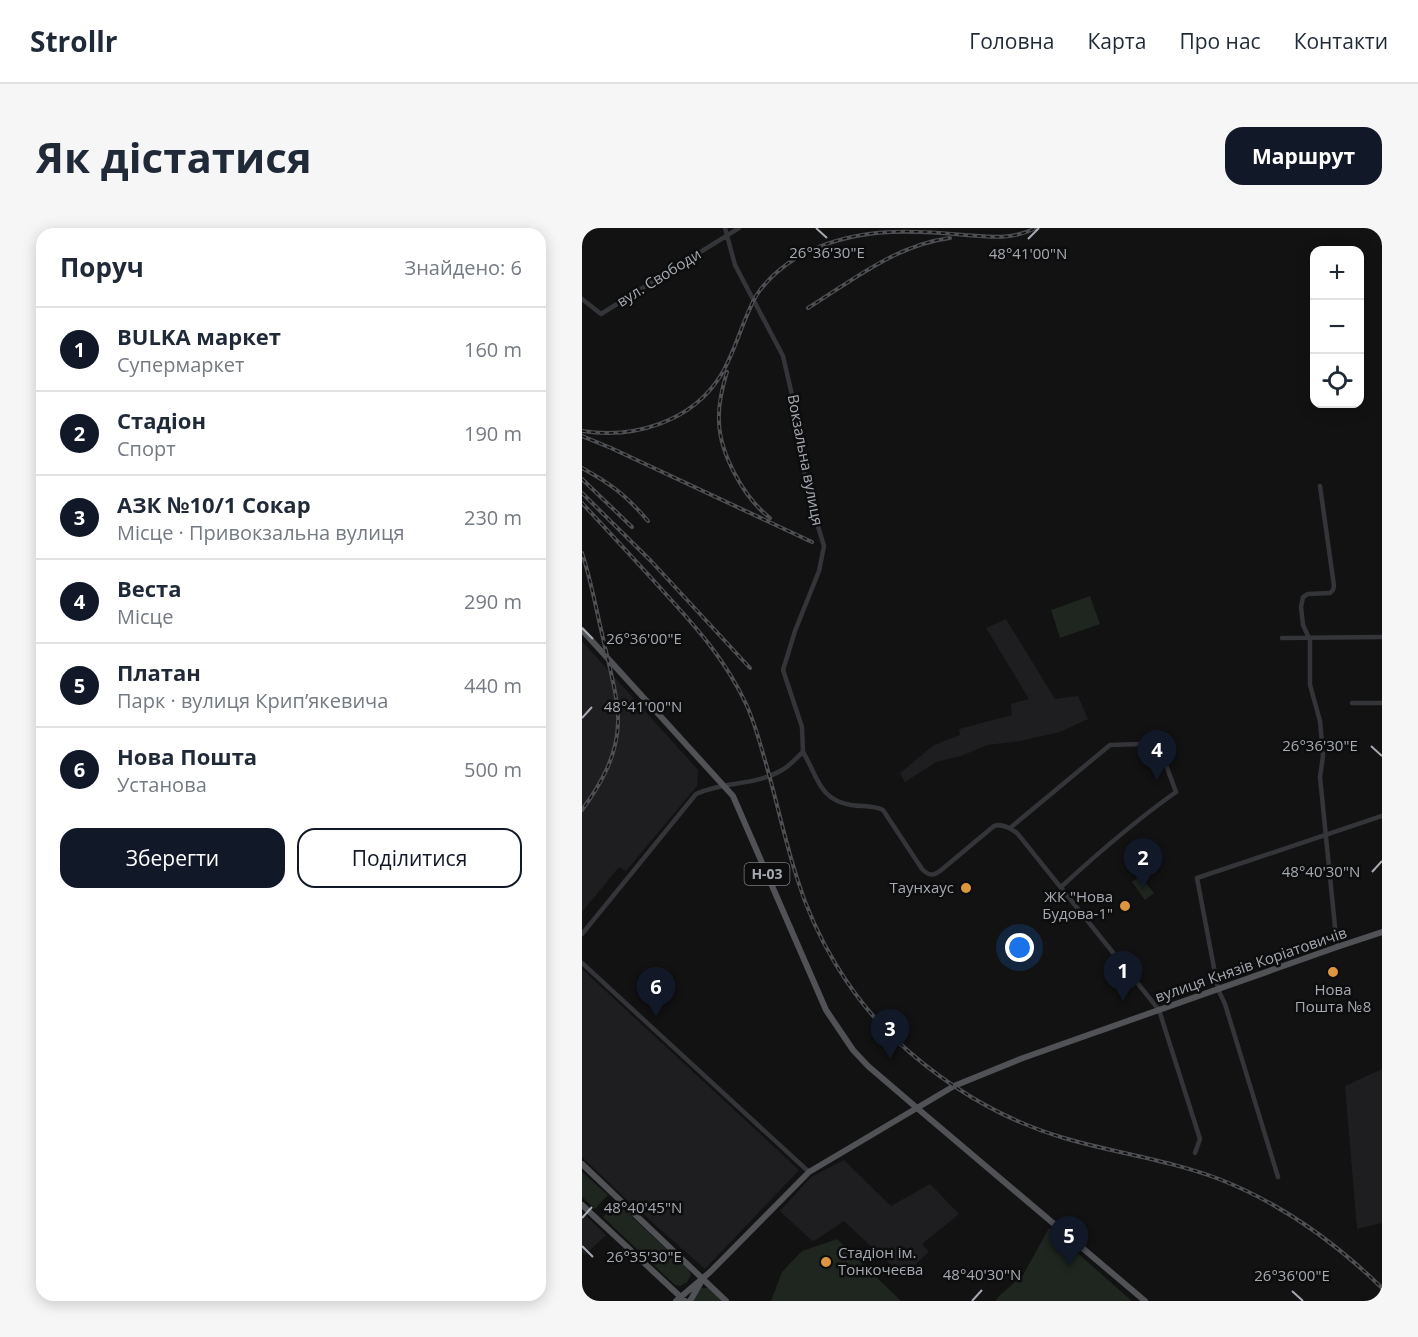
<!DOCTYPE html>
<html lang="uk">
<head>
<meta charset="utf-8">
<style>
	body { margin:0; font-family:"Open Sans",sans-serif; background:#f6f6f7; color:#1f2937 }
	.controls { position:absolute; right:18px; top:18px; display:grid; overflow:hidden; border-radius:12px; box-shadow:0 3px 15px #0003 }
	.controls button { width:54px; height:54px; display:grid; place-items:center; padding:0; border:0; border-bottom:2px solid #e0e1e3; background:#fff; color:#1f2937; font:30px sans-serif }
	.you { position:absolute; left:438px; top:720px; width:21px; height:21px; margin:-15px; border:4px solid #fff; border-radius:50%; background:#1a73e8; box-shadow:0 0 0 9px #1a73e833 }
	.badge { display:grid; place-items:center; width:39px; height:39px; border-radius:50%; background:#111827; color:#fff; font-size:20px; font-weight:700 }
	.pin { position:absolute; translate:-50% -50px; filter:drop-shadow(0 2px 3px #0008) }
	.pin::after { content:''; position:absolute; top:32px; width:21px; height:18px; background:inherit; clip-path:polygon(0 0,100% 0,50% 100%) }
	.list { margin:0; padding:0; list-style:none }
	h2 { display:flex; justify-content:space-between; align-items:center; height:78px; margin:0; padding:0 24px; font-size:26px }
	h2 small { font-size:20px; font-weight:400; color:#747a83 }
	.list li { display:grid; grid-template-columns:39px 1fr auto; gap:18px; align-items:center; box-sizing:border-box; height:84px; padding:0 24px; border-top:2px solid #e0e1e3 }
	.list b { display:block; font-size:22px; white-space:nowrap }
	.list p { margin:0; font-size:20px; white-space:nowrap; color:#747a83 }
	.list em { font-size:20px; font-style:normal; color:#747a83 }
	.actions { display:flex; gap:12px; padding:18px 24px }
	.actions a { flex:1; padding:14px 0; border:2px solid #111827; border-radius:18px; text-align:center; font-size:21px; color:#111827 }
	.actions .main { background:#111827; color:#fff }
	.icon { flex:none; width:33px; height:33px; fill:none; stroke:currentColor; stroke-width:2; stroke-linecap:round; stroke-linejoin:round }
	.map { position:relative; flex:none; width:800px; height:1073px; overflow:hidden; border-radius:18px }
	header { display:flex; align-items:center; gap:36px; box-sizing:border-box; height:84px; padding:0 30px; background:#fff; border-bottom:2px solid #e0e1e3 }
	header strong { font-size:28px }
	nav { display:flex; gap:33px; margin-inline-start:auto; font-size:21px }
	.intro { display:flex; align-items:center; justify-content:space-between; box-sizing:border-box; height:144px; padding:0 36px }
	h1 { margin:0; font-size:42px }
	.button { padding:15px 27px; border-radius:18px; background:#111827; color:#fff; font-size:21px; font-weight:700 }
	main { display:flex; gap:36px; padding:0 36px }
	aside { flex:1; background:#fff; border-radius:18px; box-shadow:0 3px 15px #0003 }
	.map>svg:first-child { display:block }
	.built { fill:#1e1e20 }
	.green { fill:#1f251f }
	.lines { fill:none; stroke-linecap:round; stroke-linejoin:round }
	.minor { stroke:#333538; stroke-width:4.5 }
	.major { stroke:#505256; stroke-width:6 }
	.rail-casing { stroke:#4d4f52; stroke-width:4 }
	.rail { stroke:#0d0d0e; stroke-width:1.5; stroke-dasharray:4.5; stroke-linecap:butt }
	.ticks { fill:none; stroke:#a5aab2; stroke-width:2 }
	.poi-dot { fill:#dc9641; stroke:#0d0d0e; stroke-width:2 }
	.labels { text-anchor:middle; stroke-width:5; stroke-linejoin:round; paint-order:stroke }
	.shield { fill:#0d0d0e; stroke:#777b81; stroke-width:1.5 }
	.shield-label { font-size:14px; font-weight:bold; fill:#a5aab2 }
	.street-label { font-size:15px; fill:#a5aab2; stroke:#0d0d0e }
	.poi-label { font-size:15px; fill:#a5aab2; stroke:#0d0d0e; text-anchor:end }
	.ticks-label { font-size:15px; text-anchor:middle; fill:#a5aab2; stroke:#0d0d0e; stroke-width:5; stroke-linejoin:round; paint-order:stroke }
</style>
</head>
<body>
<header>
<strong>Strollr</strong>
<nav><a>Головна</a><a>Карта</a><a>Про нас</a><a>Контакти</a></nav>
</header>
<div class="intro"><h1>Як дістатися</h1><a class="button">Маршрут</a></div>
<main>
<aside>
<h2>Поруч<small>Знайдено: 6</small></h2>
<ul class="list">
<li><span class="badge">1</span><div><b>BULKA маркет</b><p>Супермаркет</p></div><em>160 m</em></li>
<li><span class="badge">2</span><div><b>Стадіон</b><p>Спорт</p></div><em>190 m</em></li>
<li><span class="badge">3</span><div><b>АЗК №10/1 Сокар</b><p>Місце · Привокзальна вулиця</p></div><em>230 m</em></li>
<li><span class="badge">4</span><div><b>Веста</b><p>Місце</p></div><em>290 m</em></li>
<li><span class="badge">5</span><div><b>Платан</b><p>Парк · вулиця Крипʼякевича</p></div><em>440 m</em></li>
<li><span class="badge">6</span><div><b>Нова Пошта</b><p>Установа</p></div><em>500 m</em></li>
</ul>
<div class="actions"><a class="main">Зберегти</a><a>Поділитися</a></div>
</aside>
<div class="map">
<svg width="800" height="1073" viewBox="0 0 800 1073">
	<rect width="100%" height="100%" fill="#121213"/>
	<path class="built" d="M424,391l49,80 23,-3 10,23 -28,13 -40,9 -32,4 -27,11 -25,6 -31,20 -5,-9 34,-28 26,-10 -1,-6 53,-14 -1,-11 18,-5 -43,-71z
		M0,413l116,129 -1,16 -71,85 -7,-4 -37,45z
		M0,741l217,201 -94,99 -79,-70 -44,-42z
		M800,841v154l-25,6 -12,-143z
		M262,932l47,46 39,-22 29,30 -37,30 7,8 -26,24 -59,-55 -30,20h-2l-32,-30 31,-34z
		M0,984l24,23 -21,20 -3,-3z"/>
	<path class="green" d="M508,368l10,28 -40,14 -9,-28z
		M558,648l14,17 -9,7 -13,-18z
		M0,944l26,23 -13,14 -13,-12z
		M35,975l72,67 2,5 -4,7 -7,4 -5,-1 -72,-68z
		M467,1000l83,73h-136l3,-5 24,-21z
		M255,1011l64,62h-130l11,-29 20,-21z
		M120,1060h7l13,13h-29l3,-10z"/>
	<g class="lines">
		<path class="minor" d="M0,71l19,15 138,-86
			M738,258l14,100 -1,4 -3,3 -22,1 -5,3 -2,10 2,18 7,15v45l10,36 3,35 -3,21 17,170
			M700,410l100,-1
			M770,475h30
			M221,524c15,25 16,48 48,53 11,2 22,0 32,5l39,59c7,7 11,7 18,2l54,-45c8,-3 16,2 23,7l142,177 41,129 -5,14
			M428,600l100,-83 32,-1 17,8 7,13 10,27c-41,29 -78,61 -115,95
			M0,706l114,-140c27,-13 60,-8 86,-24 8,-4 14,-12 21,-18l-1,-25 -19,-57 12,-39 24,-60 5,-25 -14,-46 -9,-43 -1,-27 -17,-74 -48,-91 -10,-37
			M0,735l227,209
			M696,949l-53,-173 -7,-15 -21,-111 185,-62"/>
		<path class="major" d="M0,402l151,166 93,214 27,40 15,16 49,42 228,193
			M0,936l144,137
			M0,977l103,96
			M94,1073l34,-29 99,-100 145,-86 69,-28 314,-111 45,-15
			M108,1073l11,-19"/>
		<g class="rail-casing">
			<path id="rail" d="M226,80c45,-28 88,-63 142,-70
				M145,144c-5,16 -9,33 -8,50 1,32 25,76 51,96
				M0,203c52,8 110,-9 139,-56 15,-25 21,-54 35,-79 10,-16 27,-30 43,-40 54,-28 104,-27 166,-21 27,2 46,5 71,-7
				M0,208l29,12 201,94
				M0,240c29,16 44,27 66,53
				M0,251l50,48
				M0,265l69,68 99,107
				M0,275c27,29 54,58 81,88 33,36 63,69 84,115 7,16 12,33 17,51 12,40 20,81 33,121 18,59 53,118 98,161 48,45 105,80 169,99 51,15 105,22 155,41 61,24 116,63 163,109
				M0,325c9,27 14,56 21,85 5,24 16,61 15,85 -1,33 -17,61 -36,87"/>
		</g>
		<use href="#rail" class="rail"/>
	</g>
	<path class="ticks" d="M234,0l11,10M446,11l11,-11M0,400l11,11M0,490l10,-11M789,518l11,10M790,644l10,-11M0,990l10,-11M0,1018l11,11M710,1063l11,10M390,1073l10,-11"/>
	<g class="poi-dot">
		<circle cx="384" cy="660" r="6"/>
		<circle cx="543" cy="678" r="6"/>
		<circle cx="751" cy="744" r="6"/>
		<circle cx="244" cy="1034" r="6"/>
	</g>
	<g class="labels">
		<rect class="shield" x="162.5" y="635" width="45" height="22" rx="4.5"/>
		<g class="shield-label">
			<text x="185" y="651">Н-03</text>
		</g>
		<g class="street-label">
			<text transform="translate(77 50) rotate(-32)" y="5">вул. Свободи</text>
			<text transform="translate(223 232) rotate(79)" y="5">Вокзальна вулиця</text>
			<text transform="translate(669 737) rotate(-19)" y="5">вулиця Князів Коріатовичів</text>
		</g>
		<g class="poi-label">
			<text x="372" y="665">Таунхаус</text>
			<text x="531" y="674">ЖК "Нова<tspan x="531" dy="17">Будова-1"</tspan></text>
			<text x="751" y="767" text-anchor="middle">Нова<tspan x="751" dy="17">Пошта №8</tspan></text>
			<text x="256" y="1030" text-anchor="start">Стадіон ім.<tspan x="256" dy="17">Тонкочеєва</tspan></text>
		</g>
	</g>
	<g class="ticks-label">
		<text x="245" y="30">26°36'30"E</text>
		<text x="446" y="31">48°41'00"N</text>
		<text x="62" y="416">26°36'00"E</text>
		<text x="61" y="484">48°41'00"N</text>
		<text x="738" y="523">26°36'30"E</text>
		<text x="739" y="649">48°40'30"N</text>
		<text x="61" y="985">48°40'45"N</text>
		<text x="62" y="1034">26°35'30"E</text>
		<text x="400" y="1052">48°40'30"N</text>
		<text x="710" y="1053">26°36'00"E</text>
	</g>
</svg>
<div class="controls">
<button>+</button>
<button>−</button>
<button><svg class="icon" aria-label="locate" viewBox="0 0 24 24"><circle cx="12" cy="12" r="6"/><path d="M12 2v4M12 18v4M2 12h4M18 12h4"/></svg></button>
</div>
<div class="you"></div>
<div class="pin badge" style="left:541px;top:773px">1</div>
<div class="pin badge" style="left:561px;top:660px">2</div>
<div class="pin badge" style="left:308px;top:831px">3</div>
<div class="pin badge" style="left:575px;top:552px">4</div>
<div class="pin badge" style="left:487px;top:1038px">5</div>
<div class="pin badge" style="left:74px;top:789px">6</div>
</div>
</main>
</body>
</html>
